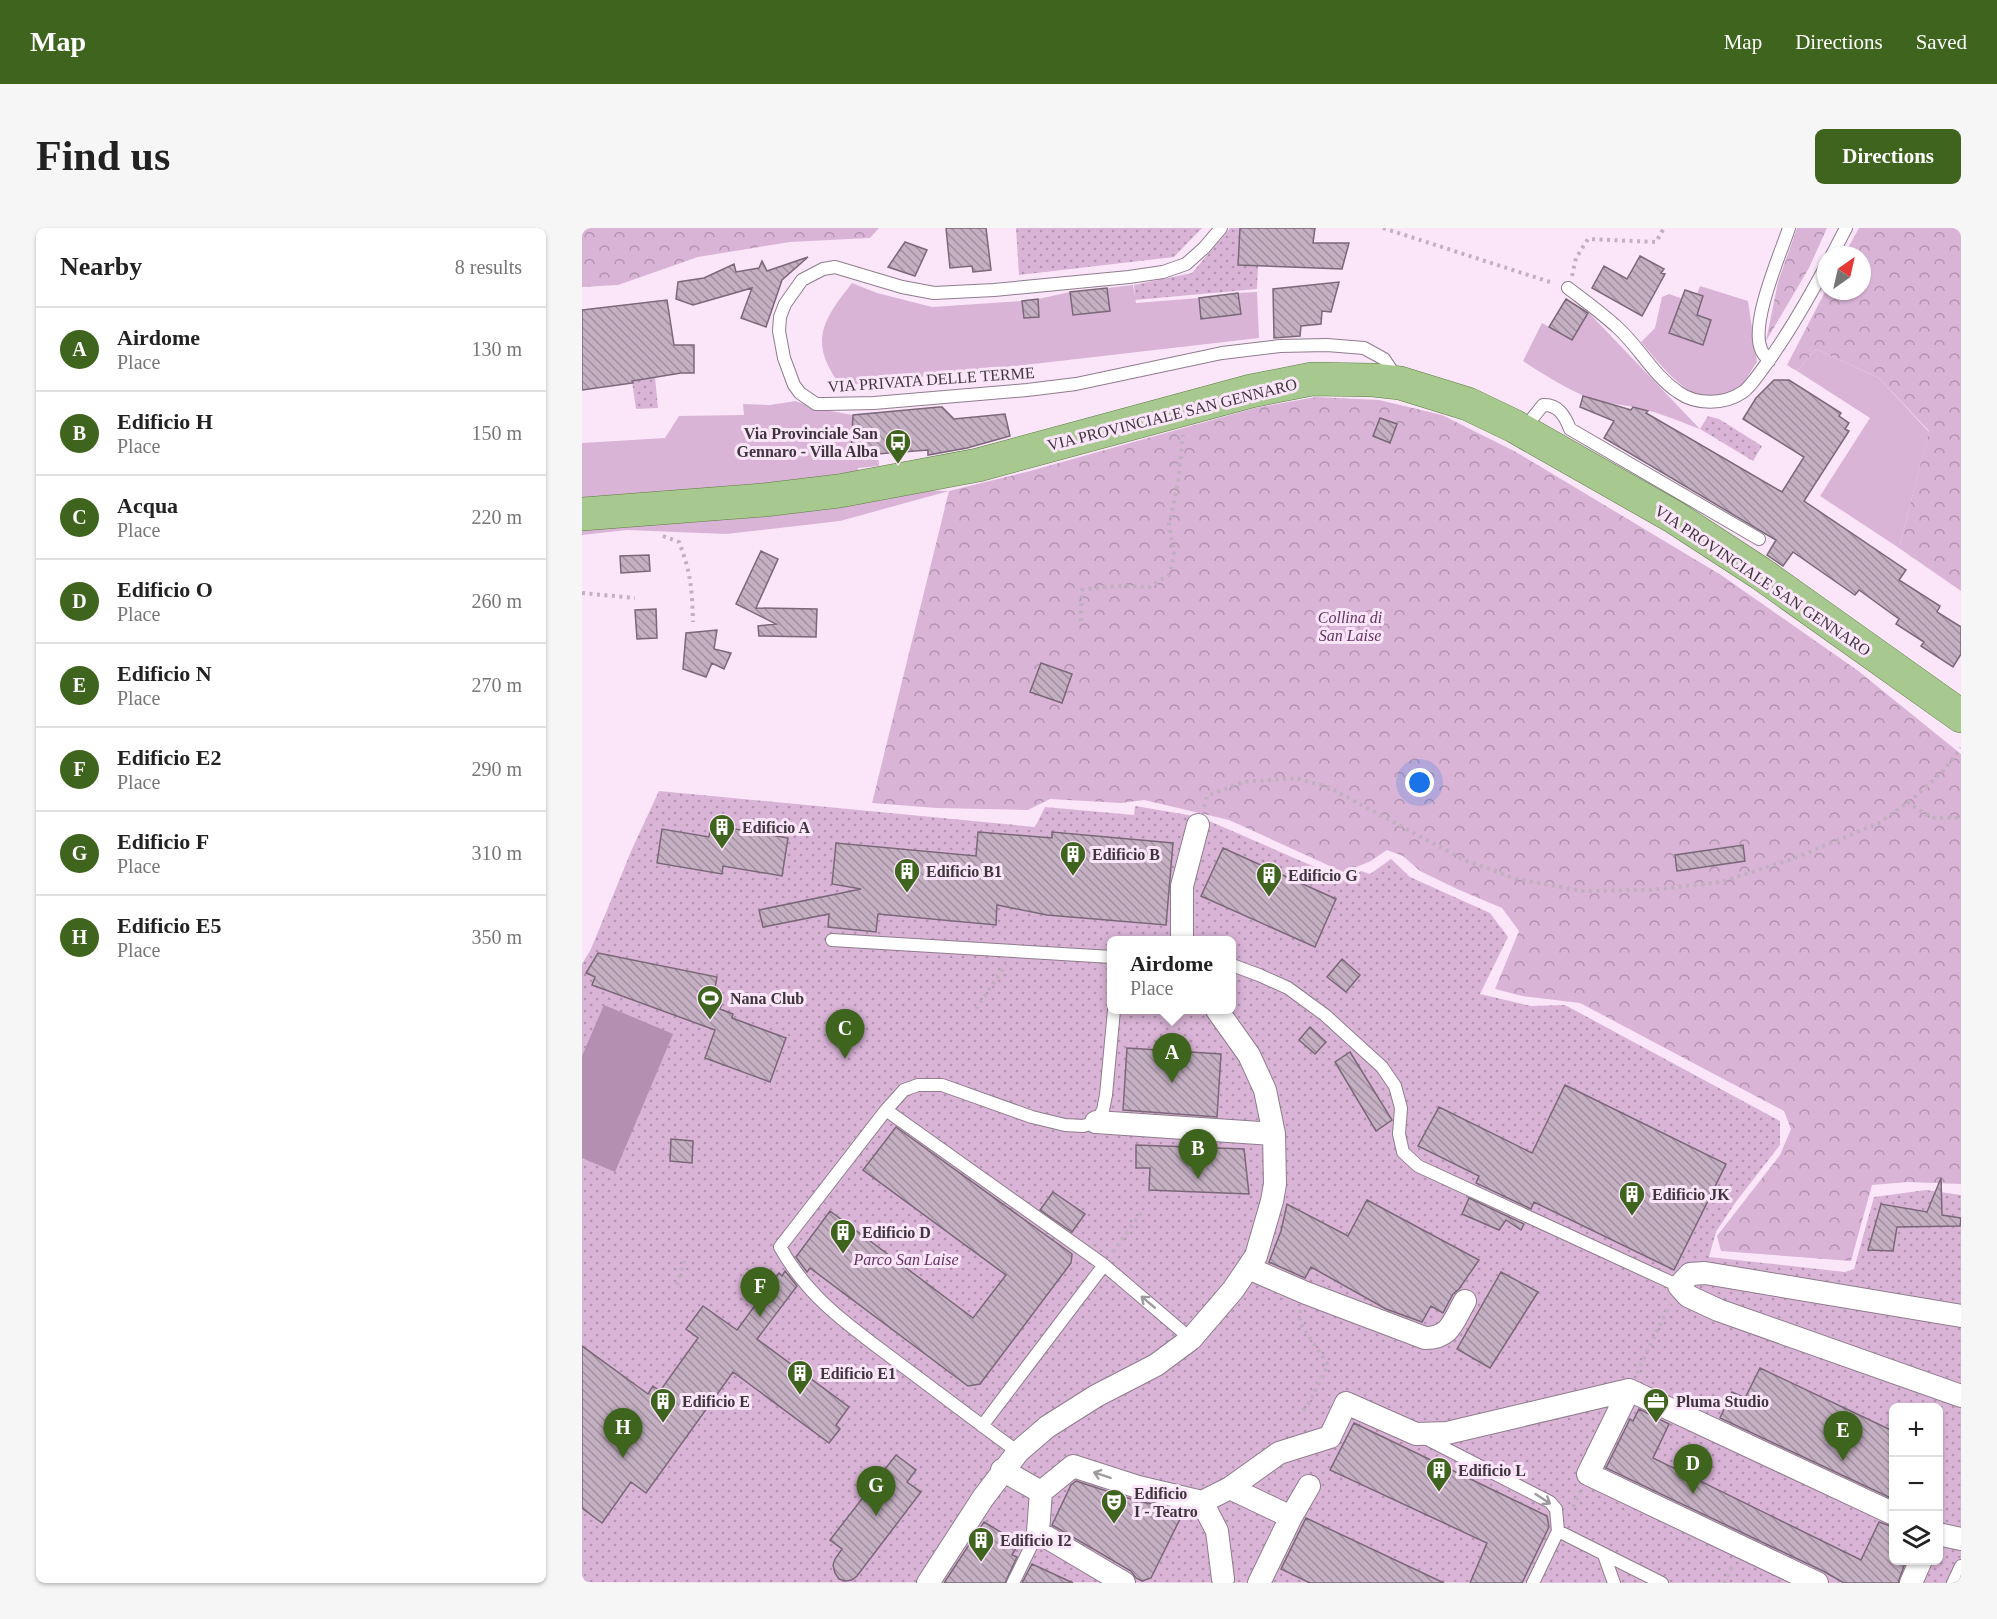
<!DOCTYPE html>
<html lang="en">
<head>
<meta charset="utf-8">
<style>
	body { margin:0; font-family:Georgia,serif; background:#f6f6f6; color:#222 }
	.controls { position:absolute; right:18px; bottom:18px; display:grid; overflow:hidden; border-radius:9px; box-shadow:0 2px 4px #0004 }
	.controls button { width:54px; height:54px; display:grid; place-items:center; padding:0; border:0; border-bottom:2px solid #e0e0e0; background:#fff; color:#222; font:30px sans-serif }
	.compass { position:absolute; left:1235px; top:18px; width:54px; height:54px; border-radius:50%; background:#fff; box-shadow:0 2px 4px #0004; rotate:34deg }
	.you { position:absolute; left:838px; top:555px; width:21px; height:21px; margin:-15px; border:4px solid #fff; border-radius:50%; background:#1a73e8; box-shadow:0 0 0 9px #1a73e833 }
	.badge { display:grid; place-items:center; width:39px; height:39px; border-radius:50%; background:#3e641d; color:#fff; font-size:20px; font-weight:700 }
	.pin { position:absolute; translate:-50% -50px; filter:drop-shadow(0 2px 3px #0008) }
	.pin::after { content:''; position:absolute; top:32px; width:21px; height:18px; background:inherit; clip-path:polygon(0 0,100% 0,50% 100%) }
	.popup { position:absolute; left:525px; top:708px; width:129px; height:78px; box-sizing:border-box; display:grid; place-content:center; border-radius:9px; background:#fff; filter:drop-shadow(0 2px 4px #0005); font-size:20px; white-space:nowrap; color:#767676 }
	.popup b { font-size:22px; color:#222 }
	.popup::after { content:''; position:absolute; left:50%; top:100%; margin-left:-12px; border:12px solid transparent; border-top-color:#fff }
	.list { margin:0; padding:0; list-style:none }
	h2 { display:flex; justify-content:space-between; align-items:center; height:78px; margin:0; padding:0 24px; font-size:26px }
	h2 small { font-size:20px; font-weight:400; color:#767676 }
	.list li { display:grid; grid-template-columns:39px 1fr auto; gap:18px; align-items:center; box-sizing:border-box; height:84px; padding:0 24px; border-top:2px solid #e0e0e0 }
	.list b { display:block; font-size:22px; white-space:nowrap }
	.list p { margin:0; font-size:20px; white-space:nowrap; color:#767676 }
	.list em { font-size:20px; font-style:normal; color:#767676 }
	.icon { flex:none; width:33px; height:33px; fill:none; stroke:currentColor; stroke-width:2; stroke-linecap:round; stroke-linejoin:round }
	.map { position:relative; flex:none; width:1379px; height:1355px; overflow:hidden; border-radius:9px }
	header { display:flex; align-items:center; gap:36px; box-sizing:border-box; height:84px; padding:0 30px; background:#3e641d; color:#fff }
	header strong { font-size:28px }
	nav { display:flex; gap:33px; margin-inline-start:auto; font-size:21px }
	.intro { display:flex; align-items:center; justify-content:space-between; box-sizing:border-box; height:144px; padding:0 36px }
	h1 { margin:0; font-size:42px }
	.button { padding:15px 27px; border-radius:9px; background:#3e641d; color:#fff; font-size:21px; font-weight:700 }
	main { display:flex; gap:36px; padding:0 36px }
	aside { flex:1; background:#fff; border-radius:9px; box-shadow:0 2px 4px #0004 }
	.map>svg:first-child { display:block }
	.grass { fill:#dab4d7; fill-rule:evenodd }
	.forest { fill:url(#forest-crowns); fill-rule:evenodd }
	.park { fill:url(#park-dots); fill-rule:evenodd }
	.water { fill:#b58fb2 }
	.building { fill:url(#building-back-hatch); stroke:#7a6778; stroke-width:1.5 }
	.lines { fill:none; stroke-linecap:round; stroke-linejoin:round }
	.lane-casing { stroke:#8f7c8d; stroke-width:14 }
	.street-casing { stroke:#8f7c8d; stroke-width:24 }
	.primary-casing { stroke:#5c7d40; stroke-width:34 }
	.path { stroke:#c1b0bf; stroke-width:4; stroke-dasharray:3 4.5; stroke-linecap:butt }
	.lane { stroke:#fff; stroke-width:12 }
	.street { stroke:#fff; stroke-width:22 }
	.primary { stroke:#a7c88e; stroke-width:33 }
	.oneway { stroke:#9e9a9e }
	.labels { text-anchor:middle; stroke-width:6; stroke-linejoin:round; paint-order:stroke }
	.street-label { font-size:16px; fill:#3d343c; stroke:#fbe6f9 }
	.poi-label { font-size:16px; font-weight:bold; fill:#3d343c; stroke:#fbe6f9; text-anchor:start }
	.park-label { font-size:16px; font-style:italic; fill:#643361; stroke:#fbe6f9 }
</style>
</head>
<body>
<header>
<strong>Map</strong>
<nav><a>Map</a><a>Directions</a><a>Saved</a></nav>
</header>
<div class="intro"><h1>Find us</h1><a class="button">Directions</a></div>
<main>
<aside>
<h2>Nearby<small>8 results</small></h2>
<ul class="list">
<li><span class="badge">A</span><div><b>Airdome</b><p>Place</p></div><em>130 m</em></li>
<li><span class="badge">B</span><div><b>Edificio H</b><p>Place</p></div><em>150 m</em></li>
<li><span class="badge">C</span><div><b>Acqua</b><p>Place</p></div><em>220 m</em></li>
<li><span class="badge">D</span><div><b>Edificio O</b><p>Place</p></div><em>260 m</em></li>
<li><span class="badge">E</span><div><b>Edificio N</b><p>Place</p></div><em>270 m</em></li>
<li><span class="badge">F</span><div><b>Edificio E2</b><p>Place</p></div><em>290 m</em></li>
<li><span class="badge">G</span><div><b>Edificio F</b><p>Place</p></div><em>310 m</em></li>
<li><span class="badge">H</span><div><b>Edificio E5</b><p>Place</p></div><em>350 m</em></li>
</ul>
</aside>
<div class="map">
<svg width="1379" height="1355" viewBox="0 0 1379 1355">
	<defs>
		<pattern id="forest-crowns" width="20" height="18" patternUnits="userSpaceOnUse" patternTransform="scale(1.5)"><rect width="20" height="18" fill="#dab4d7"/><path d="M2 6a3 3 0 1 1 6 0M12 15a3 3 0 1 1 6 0" fill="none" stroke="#b293b0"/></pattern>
		<pattern id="park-dots" width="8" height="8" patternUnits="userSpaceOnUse" patternTransform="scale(1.5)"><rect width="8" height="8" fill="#dab4d7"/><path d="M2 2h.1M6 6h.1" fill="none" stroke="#b293b0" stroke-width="1.8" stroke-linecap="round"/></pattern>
		<pattern id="building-back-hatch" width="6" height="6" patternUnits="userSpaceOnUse" patternTransform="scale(1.5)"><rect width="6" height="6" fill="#c4b0c2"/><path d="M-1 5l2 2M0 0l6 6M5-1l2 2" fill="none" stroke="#a0909f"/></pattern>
	</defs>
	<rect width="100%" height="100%" fill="#fbe6f9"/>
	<path class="grass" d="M270,55l25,10 55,14 90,-6 2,17 15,-1 -1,-18 32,-7 3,23 37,-4 -3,-23 26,-3 3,18 63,-5 3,21 38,-5 -2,-21 19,-1 2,46 -418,48c-33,-43 -19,-65 11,-103z
		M1118,58l48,15 9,61c-6,8 -14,24 -22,30 -38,24 -72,-25 -94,-50l14,-14 7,-31 7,-3 31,11 3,-8 -6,-3zM1104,83l25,9 -8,25 -33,-12z
		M1006,84l112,117c-22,-8 -44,-18 -67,-22 -14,-3 -27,-3 -41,-8 -24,-9 -47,-24 -69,-38l19,-38 30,17z
		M1234,121l63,29 50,54 -30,116 -79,-52 50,-78 -73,-47z
		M213,173l24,8 34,6 -2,41 27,-2 1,12 -21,2 1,10 -277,22v-57l83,-5 14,-22 65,-1 -1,-11 27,1z
		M304,261l63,2 -109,30 -114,13 -99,-4 -45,5v-14z"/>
	<path class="forest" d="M0,0h297l-9,10 -80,4 -92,15 -80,28 -36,2z
		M1215,0h30l-18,40 -43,73 12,-59z
		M1277,0h102v363l-62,-43 30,-117 -50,-53 -63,-29 -19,22 -10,-6 39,-75 36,1v-36h-18z
		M734,169l63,3 63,15 74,37 205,123 136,95 104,84v430l-53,-2 -36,3 -21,76 -130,-10 -4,-15 63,-81 11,-26 -7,-18 -204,-108 -58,-7 -27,-7 24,-58 -17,-23 -45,-19 -37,-18 -17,-15 -16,-6 -18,12 -26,10 -114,-52 -85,-20 -23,3 -71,-4 -22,11 -92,-2 -64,-5 77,-312 81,-20 225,-63zM459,435l31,11 -10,29 -32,-12zM1161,617l2,16 -68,10 -2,-16z"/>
	<path class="park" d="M434,0h186l-28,29 -155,18z
		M648,0h10l-2,37 20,1 -1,23 -122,11 -1,-15 58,-12z
		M65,144l1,6 7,-1 3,31 -22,1 -5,-35z
		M1126,188l11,3 43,27 -9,15 -53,-32z
		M77,563l376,36 10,-20 89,8 1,-9 65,11 145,63 16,-9 9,3 21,-15 19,18 80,36 18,24 -28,57 51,12 34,-1 215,116v24l-45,58 -19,29 -7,25 136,15 9,-3 20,-72 52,-7 35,5v388l-1379,-1v-618l9,-15 41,-100zM530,712h120v70h-120zM1312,1180h44v152h-44z"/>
	<path class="water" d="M22,777l69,29 -58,138 -33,-14v-102z"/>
	<path class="building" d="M364,0h40l5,42 -18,2 -1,-6 -22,2z
		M658,0h75l-2,15h36l-7,26 -104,-4z
		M323,14l22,8 -12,26 -27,-9z
		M1058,28l24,13 -3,4 4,1 -23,42 -50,-28 12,-22 23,13z
		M226,29l-26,23 -16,47 -25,-9 11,-30 -59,17 -17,-6 2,-17 26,-4 30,-14 2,8 23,-4 3,-7 5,10z
		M757,54l-8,30 -9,-1 -1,13 -20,2 -1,10 -26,2 -1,-49z
		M525,60l3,23 -37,4 -3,-23z
		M1103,62l18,6 -6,19 14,5 -8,25 -34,-12z
		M656,65l3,21 -40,5 -2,-21z
		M456,71l1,18 -15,1 -2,-17z
		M984,71l22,14 -16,27 -23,-13z
		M85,72l7,45h20v28h-13l-49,8 1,2 -51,7v-80z
		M1192,152h15l52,33 -2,3 10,7 -4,6 4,2 -45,70 102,69 -7,10 41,26 -3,6 24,15v27l-8,13 -32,-21 3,-4 -28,-18 3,-5 -40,-29 -4,5 -62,-43 -10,14 -16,-11 9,-15 -172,-102 10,-17 -34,-14 3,-11 48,14 2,-3 15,4 -2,2 136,79 22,-35 -61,-38 13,-21z
		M357,179h3l12,12 51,-5 5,22 -43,12 -39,7v-5l-77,6 2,-41z
		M798,190l17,6 -7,19 -17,-7z
		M179,323l17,8 -22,49 61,1 -1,28 -57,-1 -1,-10 18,-2 -40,-20z
		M67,327l1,16 -29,2 -1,-17z
		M74,381l1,29 -20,1 -2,-29z
		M135,402l-3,19 17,4 -7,16 -12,-6 -6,14 -23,-8 3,-36z
		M459,435l31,11 -10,29 -32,-11z
		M129,597l77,13 -6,38 -59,-10 -1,8 -65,-11 5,-34 47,8z
		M396,604l74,6v-6l121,11 -7,82 -119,-10 -50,-10 -1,20 -118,-11 -2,18 -48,-5 1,-13 -66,13 -4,-17 102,-21 -29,-5 4,-41 140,13z
		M1161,617l2,16 -68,10 -2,-16z
		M641,620l113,51 -21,48 -114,-51z
		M16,725l119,24 -3,16 8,10 -2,6 13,5 -1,4 54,20 -16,44 -65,-24 10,-28 -123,-45 3,-8 -9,-4z
		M760,731l18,16 -14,17 -19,-15z
		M728,799l16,15 -11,12 -16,-14z
		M545,820l94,6 -4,63 -94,-7z
		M768,824l42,68 -16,11 -41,-69z
		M983,857l161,79 -52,106 -140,-68 -3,7 -55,-26 3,-7 -61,-30 21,-39 93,46z
		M314,899l176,127 -1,9 -91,121 -12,2 -158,-118 -3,4 -11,-15 34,-46 143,107 33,-43 -143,-105z
		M89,911l22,2 -1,22 -22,-2z
		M554,917l108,4 5,45 -100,-4 1,-22h-14z
		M1359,950l1,37 19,3 -1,8 -63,1 -4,24 -25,-1 13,-46 46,8z
		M471,964l32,22 -13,18 -32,-22z
		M887,970l55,26 -3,6 -15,-10 -7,10 -37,-16z
		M785,972l112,60 -20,29 -6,5 -10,19 -12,-7 -9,16 -36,-13 -75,-42 -6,11 -36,-16 12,-31 6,-27 61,32z
		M203,1043l12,15 -40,53 92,68 -13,18 4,4 -11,14 -96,-71 -87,121 -15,-11 -29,41 -20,-15v-162l66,48 5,-8 7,5 38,-53 -12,-9 17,-23 34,24 42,-57 3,3z
		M919,1044l37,20 -48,76 -33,-19z
		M1178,1140l133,63v68l-173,-81 12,-26 13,6z
		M1057,1181l30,15 -16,34 208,102 18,-38 14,5v33h13l-8,23h-54l-21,-12 -217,-103 24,-49 3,2z
		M772,1195l193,93 2,11 -27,56h-52l17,-40 -157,-73z
		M314,1227l20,15 -9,12 14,10 -64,84 -5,4 -7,1 -6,-2 -4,-6 -2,-8 2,-6 7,-10 -12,-9z
		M494,1253l58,19 43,10 3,9 -29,59 -9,3 -6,-3 -5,-7 -79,-46 19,-40z
		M724,1290l138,65h-134l-29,-14z
		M402,1294l35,21 -7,12 5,2 -12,26h-61z
		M450,1336l41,19h-51z"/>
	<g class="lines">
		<g class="lane-casing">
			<path id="lane" d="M639,0l-17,20 -18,16 -23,8 -34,5 -135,13 -60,3 -32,-6 -67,-20 -12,2 -21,11 -17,24 -5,13 -1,14 5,27 10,27 6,8 16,11h10l48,-1 153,-13 49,-6 146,-31 58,-7 47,-1 37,3 20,11 12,18
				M1250,27l14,-27
				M986,60c17,13 35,26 50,40 22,20 35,47 60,64 18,13 46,13 65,0 8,-6 15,-17 21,-25 24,-32 43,-66 62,-101
				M1187,133c-3,-4 -7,-8 -8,-12 -11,-26 19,-94 28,-121
				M941,202l20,-25c15,-1 22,11 27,24l189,110
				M250,712l280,17
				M650,737l27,10 29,13 37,27 57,52 13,19 6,22 -2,26 4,18 15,14 261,120
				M304,882l18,-20 14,-5h24l90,32 33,8 18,1 13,-4 7,-12 3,-15 8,-85
				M522,1037l87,74
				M400,1198l122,-161 -218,-155 -106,137c30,54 73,81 120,117 39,29 78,59 118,88
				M841,1209l127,65 6,7 2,22
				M1022,1327l10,28
				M431,1355l25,-51
				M951,1355l25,-52 104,52
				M1371,1355l8,-17"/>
		</g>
		<g class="street-casing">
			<path id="street" d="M600,712v-54l16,-61
				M514,894l178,12
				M666,1040l58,25 119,45c26,0 28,-17 40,-37
				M1379,1088l-256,-43 -15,1 -11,12 9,10 30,14 243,86
				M1047,1162l-41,84 229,109
				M420,1242l39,22
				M648,1260l61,29
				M620,1274l28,-14 49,-35 51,-16 16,-34 70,31 31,-1 182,-43 265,124
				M1356,1306l23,5
				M346,1355l55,-85 35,-46 29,-25 49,-31 60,-31 35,-26 42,-49 23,-34 16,-55 3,-17 -1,-50 -9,-44 -16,-35 -32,-45
				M542,1355l-86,-51 3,-40 32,-26 65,21 64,15 15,29 6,48
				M677,1355l32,-66 18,-31
				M1329,1355l10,-23"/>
		</g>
		<g class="primary-casing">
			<path id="primary" d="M0,286l182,-14 75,-9 139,-26 273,-74 61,-12 61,1 27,3 68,21 46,22 160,91 86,56 201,143"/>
		</g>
		<path class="path" d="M801,0l170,55
			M990,48l4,-18 12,-19 68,3 8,-14
			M81,308l16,6c12,31 13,47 14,80
			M0,365l53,5
			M499,393l1,-31 33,-4 35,1 20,-13 4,-22 -5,-27 9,-42 5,-48
			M1325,574l25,16h29
			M622,579l3,-11 36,-14 53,-4 34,10 134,72 53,19 65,12 68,-1 71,-8 74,-24 86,-36 35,-26 27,-25 18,-23
			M394,781l30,-45
			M531,1024l31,-43
			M95,1057l7,-24
			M718,1082v13l28,42 -20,40 -7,8
			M1055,1145l33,-69
			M991,1279l7,-16
			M1142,1355l9,-18"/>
		<use href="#lane" class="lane"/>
		<use href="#street" class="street"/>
		<use href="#primary" class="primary"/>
	</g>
	<defs><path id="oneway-shaft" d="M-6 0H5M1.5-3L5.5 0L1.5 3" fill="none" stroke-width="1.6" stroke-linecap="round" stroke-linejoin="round" transform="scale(1.5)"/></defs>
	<g class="oneway">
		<use href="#oneway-shaft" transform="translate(566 1074) rotate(-140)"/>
		<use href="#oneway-shaft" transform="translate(520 1247) rotate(-162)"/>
		<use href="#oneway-shaft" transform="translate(961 1271) rotate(33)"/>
	</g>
	<defs>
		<g id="bus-pin" transform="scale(1.35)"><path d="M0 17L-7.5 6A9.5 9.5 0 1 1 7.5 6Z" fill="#3e641d" stroke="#fbe6f9"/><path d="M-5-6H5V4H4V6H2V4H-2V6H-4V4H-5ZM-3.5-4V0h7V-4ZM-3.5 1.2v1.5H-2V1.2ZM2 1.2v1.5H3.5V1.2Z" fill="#fff"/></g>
		<g id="building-pin" transform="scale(1.35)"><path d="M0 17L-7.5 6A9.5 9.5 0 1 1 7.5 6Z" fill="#3e641d" stroke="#fbe6f9"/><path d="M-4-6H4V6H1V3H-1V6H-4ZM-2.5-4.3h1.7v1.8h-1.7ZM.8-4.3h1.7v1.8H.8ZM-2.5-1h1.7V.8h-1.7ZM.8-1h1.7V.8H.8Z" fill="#fff"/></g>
		<g id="stadium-pin" transform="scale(1.35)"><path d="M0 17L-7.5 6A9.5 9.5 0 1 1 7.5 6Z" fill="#3e641d" stroke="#fbe6f9"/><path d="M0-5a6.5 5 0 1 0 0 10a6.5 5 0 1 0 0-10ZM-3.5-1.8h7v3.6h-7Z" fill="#fff"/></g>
		<g id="office-pin" transform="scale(1.35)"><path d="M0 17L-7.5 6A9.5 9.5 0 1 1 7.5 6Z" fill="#3e641d" stroke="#fbe6f9"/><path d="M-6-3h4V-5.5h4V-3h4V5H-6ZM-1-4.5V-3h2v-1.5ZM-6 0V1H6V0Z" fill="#fff"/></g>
		<g id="theatre-pin" transform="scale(1.35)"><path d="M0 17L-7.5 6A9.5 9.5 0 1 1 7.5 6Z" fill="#3e641d" stroke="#fbe6f9"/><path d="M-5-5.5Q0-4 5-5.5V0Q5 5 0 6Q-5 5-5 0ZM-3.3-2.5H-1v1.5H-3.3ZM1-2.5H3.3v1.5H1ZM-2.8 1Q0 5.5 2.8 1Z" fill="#fff"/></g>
	</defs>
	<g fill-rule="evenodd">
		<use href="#bus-pin" x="316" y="214"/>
		<use href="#building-pin" x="140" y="599"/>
		<use href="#building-pin" x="491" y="626"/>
		<use href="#building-pin" x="325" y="643"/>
		<use href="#building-pin" x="687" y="647"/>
		<use href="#stadium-pin" x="128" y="770"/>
		<use href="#building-pin" x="1050" y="966"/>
		<use href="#building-pin" x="261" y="1004"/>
		<use href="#building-pin" x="218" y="1145"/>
		<use href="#building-pin" x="81" y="1173"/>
		<use href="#office-pin" x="1074" y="1173"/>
		<use href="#building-pin" x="857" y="1242"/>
		<use href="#theatre-pin" x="532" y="1274"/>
		<use href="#building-pin" x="399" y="1312"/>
	</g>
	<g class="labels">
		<g class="street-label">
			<text transform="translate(349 151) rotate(-4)" y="6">VIA PRIVATA DELLE TERME</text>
			<text transform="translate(590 186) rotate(-14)" y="6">VIA PROVINCIALE SAN GENNARO</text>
			<text transform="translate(1181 352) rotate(34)" y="6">VIA PROVINCIALE SAN GENNARO</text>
		</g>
		<g class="poi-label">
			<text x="296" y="211" text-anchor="end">Via Provinciale San<tspan x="296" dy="18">Gennaro - Villa Alba</tspan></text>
			<text x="160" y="605">Edificio A</text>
			<text x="510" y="632">Edificio B</text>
			<text x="344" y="649">Edificio B1</text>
			<text x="706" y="653">Edificio G</text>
			<text x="148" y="776">Nana Club</text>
			<text x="1070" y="972">Edificio JK</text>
			<text x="280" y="1010">Edificio D</text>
			<text x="238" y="1151">Edificio E1</text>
			<text x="100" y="1179">Edificio E</text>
			<text x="1094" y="1179">Pluma Studio</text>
			<text x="876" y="1248">Edificio L</text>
			<text x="552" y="1271">Edificio<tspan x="552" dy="18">I - Teatro</tspan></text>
			<text x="418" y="1318">Edificio I2</text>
		</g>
		<g class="park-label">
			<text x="768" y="395">Collina di<tspan x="768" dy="18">San Laise</tspan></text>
			<text x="324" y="1037">Parco San Laise</text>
		</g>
	</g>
</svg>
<div class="controls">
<button>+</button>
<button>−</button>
<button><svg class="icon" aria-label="layers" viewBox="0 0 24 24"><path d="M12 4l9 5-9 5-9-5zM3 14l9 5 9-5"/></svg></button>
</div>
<svg class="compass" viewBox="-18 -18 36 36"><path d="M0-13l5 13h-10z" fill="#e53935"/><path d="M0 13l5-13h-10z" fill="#767676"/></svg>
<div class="you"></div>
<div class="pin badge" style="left:590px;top:855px">A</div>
<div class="popup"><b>Airdome</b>Place</div>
<div class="pin badge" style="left:616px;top:951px">B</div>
<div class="pin badge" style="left:263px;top:831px">C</div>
<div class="pin badge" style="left:1111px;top:1266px">D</div>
<div class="pin badge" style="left:1261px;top:1233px">E</div>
<div class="pin badge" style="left:178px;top:1089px">F</div>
<div class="pin badge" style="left:294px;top:1288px">G</div>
<div class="pin badge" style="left:41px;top:1230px">H</div>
</div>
</main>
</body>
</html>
